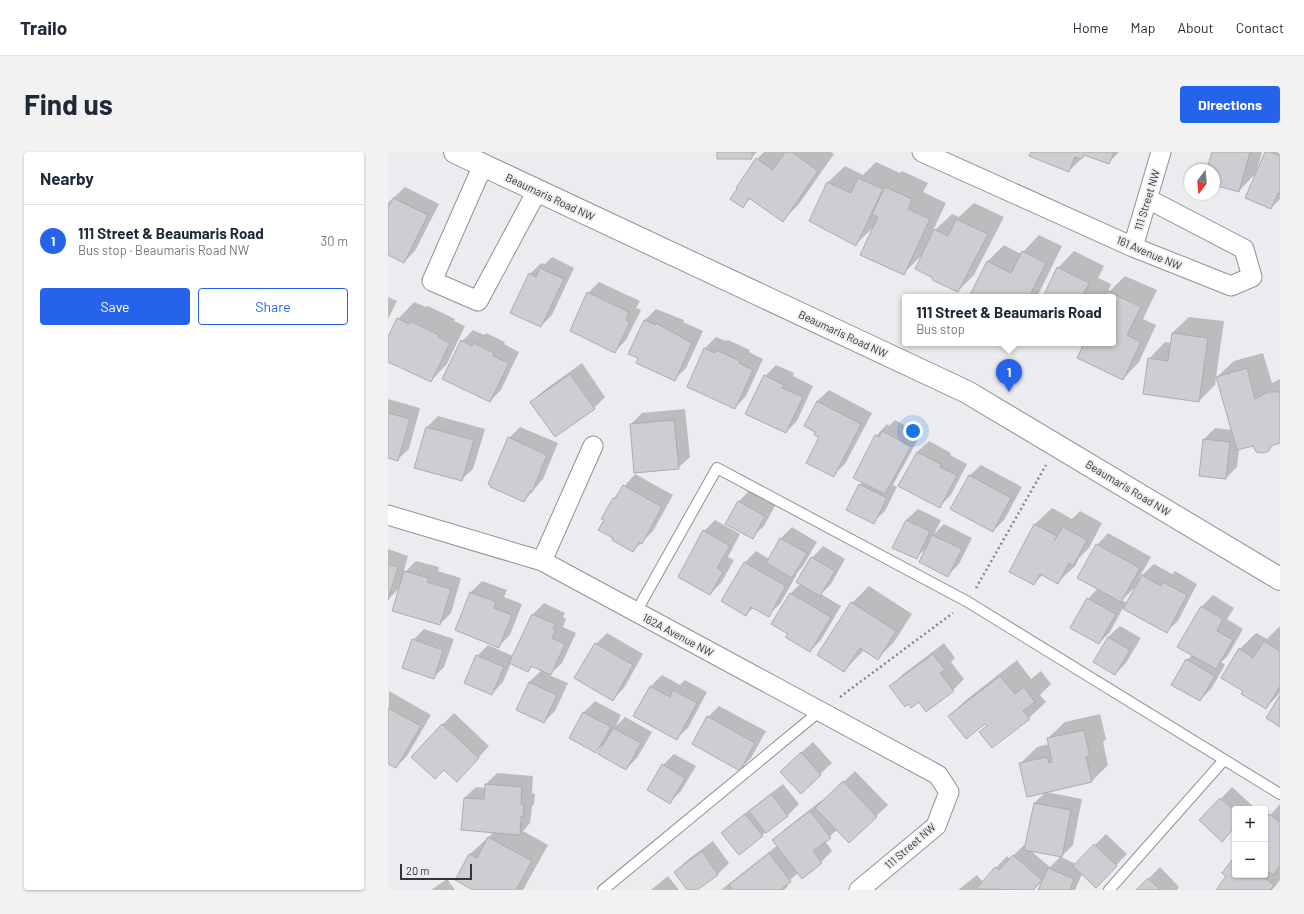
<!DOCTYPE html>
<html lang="en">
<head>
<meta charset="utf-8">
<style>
	body { margin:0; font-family:Barlow,sans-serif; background:#f2f2f3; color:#1f2937 }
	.controls { position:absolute; right:12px; bottom:12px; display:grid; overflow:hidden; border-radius:4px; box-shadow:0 1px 3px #0004 }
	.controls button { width:36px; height:36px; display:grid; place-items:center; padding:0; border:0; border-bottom:1px solid #e0e1e3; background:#fff; color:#1f2937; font:20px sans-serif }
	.compass { position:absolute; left:796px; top:12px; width:36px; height:36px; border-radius:50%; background:#fff; box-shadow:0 1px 3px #0004; rotate:196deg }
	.scale { position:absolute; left:12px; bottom:10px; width:72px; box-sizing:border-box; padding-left:4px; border:2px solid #343536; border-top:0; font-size:11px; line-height:14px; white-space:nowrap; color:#343536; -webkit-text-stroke:3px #ebecef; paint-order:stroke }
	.you { position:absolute; left:525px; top:279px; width:14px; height:14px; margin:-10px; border:3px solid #fff; border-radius:50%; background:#1a73e8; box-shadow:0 0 0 6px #1a73e833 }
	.badge { display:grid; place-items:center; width:26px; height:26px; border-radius:50%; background:#2563eb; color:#fff; font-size:13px; font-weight:700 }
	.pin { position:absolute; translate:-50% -33px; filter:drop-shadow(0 1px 2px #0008) }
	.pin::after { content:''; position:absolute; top:21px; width:14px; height:12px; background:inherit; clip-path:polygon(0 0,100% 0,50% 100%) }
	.popup { position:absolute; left:514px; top:142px; width:214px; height:52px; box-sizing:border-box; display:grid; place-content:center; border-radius:4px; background:#fff; filter:drop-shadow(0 1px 3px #0005); font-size:13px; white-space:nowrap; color:#747a83 }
	.popup b { font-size:15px; color:#1f2937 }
	.popup::after { content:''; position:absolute; left:50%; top:100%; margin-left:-8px; border:8px solid transparent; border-top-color:#fff }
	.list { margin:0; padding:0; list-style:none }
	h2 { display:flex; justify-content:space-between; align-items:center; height:52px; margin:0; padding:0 16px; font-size:17px }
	h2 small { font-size:13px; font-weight:400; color:#747a83 }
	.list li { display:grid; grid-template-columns:26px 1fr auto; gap:12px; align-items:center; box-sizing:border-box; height:72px; padding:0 16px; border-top:1px solid #e0e1e3 }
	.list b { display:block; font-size:15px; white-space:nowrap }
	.list p { margin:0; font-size:13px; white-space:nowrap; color:#747a83 }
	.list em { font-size:13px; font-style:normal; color:#747a83 }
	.actions { display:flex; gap:8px; padding:12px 16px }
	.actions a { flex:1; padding:9px 0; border:1px solid #2563eb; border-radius:4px; text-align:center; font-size:14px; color:#2563eb }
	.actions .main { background:#2563eb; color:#fff }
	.map { position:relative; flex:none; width:892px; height:738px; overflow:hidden; border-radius:4px }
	header { display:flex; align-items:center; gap:24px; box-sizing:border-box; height:56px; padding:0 20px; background:#fff; border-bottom:1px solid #e0e1e3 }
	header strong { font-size:19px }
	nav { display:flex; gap:22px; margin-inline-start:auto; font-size:14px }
	.intro { display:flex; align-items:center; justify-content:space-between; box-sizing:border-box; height:96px; padding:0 24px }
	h1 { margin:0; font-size:28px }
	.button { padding:10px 18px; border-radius:4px; background:#2563eb; color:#fff; font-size:14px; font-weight:700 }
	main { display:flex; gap:24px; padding:0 24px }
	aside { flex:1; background:#fff; border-radius:4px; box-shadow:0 1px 3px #0004 }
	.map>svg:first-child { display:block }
	.shadow { fill:#0003; fill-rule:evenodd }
	.building { fill:#ccced1; stroke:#abadaf }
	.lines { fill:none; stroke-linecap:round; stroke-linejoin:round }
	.lane-casing { stroke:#909294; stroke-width:12 }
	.street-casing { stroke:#909294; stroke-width:21 }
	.secondary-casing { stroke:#909294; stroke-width:24 }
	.path { stroke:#87888a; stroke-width:2.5; stroke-dasharray:2 3; stroke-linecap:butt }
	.lane { stroke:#fff; stroke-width:10 }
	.street { stroke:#fff; stroke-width:19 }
	.secondary { stroke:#fff; stroke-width:22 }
	.labels { text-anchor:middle; stroke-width:3.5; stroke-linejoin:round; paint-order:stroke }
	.street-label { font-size:11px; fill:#343536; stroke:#ebecef }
</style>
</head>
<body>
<header>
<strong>Trailo</strong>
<nav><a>Home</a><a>Map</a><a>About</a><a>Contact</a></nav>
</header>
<div class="intro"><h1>Find us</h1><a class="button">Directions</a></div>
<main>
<aside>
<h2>Nearby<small></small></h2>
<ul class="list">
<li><span class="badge">1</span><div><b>111 Street &amp; Beaumaris Road</b><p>Bus stop · Beaumaris Road NW</p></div><em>30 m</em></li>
</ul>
<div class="actions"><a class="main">Save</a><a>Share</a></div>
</aside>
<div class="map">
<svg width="892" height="738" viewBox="0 0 892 738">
	<rect width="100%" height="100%" fill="#ebecef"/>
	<path class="shadow" d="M329,0h40l-6,6z
		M376,0h67l3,2 -35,50 -16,16 -32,-22 -9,9 15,-48z
		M644,0h87l-11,11 -22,-9 -17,17z
		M825,0h49l-6,21 -17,18 -25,-21h-6z
		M878,0h14v47l-9,9z
		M488,10l24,11 2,-2 26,12 -5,9 23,11 -18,38 1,1 6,-12 17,-16 7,3 15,-14 30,14 -30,58 -16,16 -24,-14 -11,-23 -20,20 -28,-48 -19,18 -46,-23 18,-39 17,-16 18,9z
		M17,35l34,17 -24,47 -11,11 -16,-8v-51z
		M651,83l23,11 -25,51h-67l17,-35 17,-17 17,9z
		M686,99l30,15 -6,12 13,6 -4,10 18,-18 32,14 -14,29 13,6 -17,37 -16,17 -38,-36h28v-46h-69l14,-29z
		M164,105l22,11 -22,47 -11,11 -11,-52 11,-11 4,1z
		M211,130l41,19 -4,7 5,2 -15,30 -11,12 -27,-59z
		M0,145l9,4 -9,18z
		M26,150l12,5 2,-1 27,13 -1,2 11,5 -18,38 -16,17 -43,-20v-21l10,-21z
		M268,157l28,11 -1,2 20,9 -17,37 -11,11 -46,-26 16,-33z
		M801,165l35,4 -9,64 -16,16 -50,-42 16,-17 6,1 1,-10z
		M85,178l11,5 2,-2 19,9 -1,2 15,8 -18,38 -11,11 -28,-60z
		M328,185l10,4 2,-1 22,10 -1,2 14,7 -17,37 -11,12 -46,-21 16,-39z
		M875,201l9,30 8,-4v63l-7,3 -6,6 -14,-6 -14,4 -2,18 -11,11 -22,-39 11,-11 17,2 -15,-53 17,-16z
		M194,211l23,34 -11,11 -39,28 -24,-34 12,-11z
		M388,213l18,8 -1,3 20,10 -16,35 -11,11 -21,-56z
		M441,238l43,23 -27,51 -12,11 -13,-38 -3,-36z
		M0,247l32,9 -11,41 -12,11 -9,-2z
		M297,257l5,48 -12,11 -47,-44 11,-11z
		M50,264l47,13 -12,40 -12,11 -46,-13 12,-40z
		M507,268l26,14 -28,51 4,2 -12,24 -12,11 -13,-37 3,-3 13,-46 11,-12 2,2z
		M132,275l38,16 -15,36 -19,22 -15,-63z
		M541,289l22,12 -1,2 17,9 -16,31 -11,11 -23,-54z
		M593,313l41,22 -18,33 -11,11 -24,-55z
		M247,322l38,21 -20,36 -20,20 -19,-13 -9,-19 -2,-1 11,-20z
		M362,338l26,14 -12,22 -12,11 -25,-14 12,-22z
		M664,356l20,11 8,-8 22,12 -13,25 -10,10 -4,8 -17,16 -15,-8 -9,10 -24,-13 25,-47z
		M530,357l23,11 -7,14 10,-10 28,14 -13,26 -11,11 -22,-27 -10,10 -10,-38z
		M327,368l25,14 -12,23 6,3 -13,23 -11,11 -6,-63z
		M404,375l25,15 -14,24 -7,8h1l-17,30 -12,11 -14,-8 -8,8 -24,-14 23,-39 11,-11 13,8 12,-21z
		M720,381l43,24 -12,21 15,-14 18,10 3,-3 22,13 -19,37 -12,11 -43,-24 -13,24 -11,11 -11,-44 10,-11 -1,-43zM747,435l-8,16 -5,-3z
		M435,394l22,13 -14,25 -10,10 20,12 -20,34 -11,11 -21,-18 1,-39 10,-10 12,-26z
		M0,397l20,7 -5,18 13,-13 23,6 -1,4 23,7 -10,35 -11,11 -40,-37 -12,13z
		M94,429l25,9 -3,7 18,7 -12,31 -11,11 -43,-16 15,-38z
		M481,434l43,28 -18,28 -16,16 -14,-8 -20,21 -25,-16 33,-52z
		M825,443l21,13 -7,11 16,10 -16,28 -6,5 4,3 -14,24 -11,11 -13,-40 5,-5 -14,-8 24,-41z
		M156,451l21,10 -2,4 3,2 -3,8 13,6 -14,30 -13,12 19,8 -13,28 -11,11 -15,-40 13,-12 -9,-4 -5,5 -17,-8 -8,19 -11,12 -15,-38 11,-11 25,11 20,-42z
		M732,474l21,12 -15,25 -11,11 -7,-37z
		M892,474v67l-14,15 -22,-17 -4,-42 16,-16 11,6z
		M36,477l30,10 -10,28 -11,11 -20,-38z
		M219,481l36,21 -19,34 -11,11 -17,-55z
		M556,491l11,15 -4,4 13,17 -11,11 -34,11 -28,-15 11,-11z
		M629,508l14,19 10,-8 10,13 -11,11 6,7 -17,16 -48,14 7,-7 -3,-2 -36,-7 17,-16z
		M274,523l18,10 5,-5 22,12 -19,36 -12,11 -41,-23 16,-30z
		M1,539l42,24 -24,41 -11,11 -8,-5z
		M207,549l26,14 -5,11 9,-9 27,15 -15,26 -11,11 -21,-26 -9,9 -26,-14 14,-26z
		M331,554l47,25 -15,27 -12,12 -31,-53z
		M66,561l35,33 -21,23 -24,-1 -2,-43z
		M712,562l6,25 -3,3 5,23 -16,16 -72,-17 17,-17 12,-3 -1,-6 17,-16z
		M425,590l19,21 -31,29 -8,-32z
		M286,602l22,12 -15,25 -11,11 -7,-37z
		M467,619l33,34 -39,37 -11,-13 -13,12 7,10 -11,11 -22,10 -13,12 2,2 -4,4h-63l57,-45 -4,-5 11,-11 37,-29 1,2z
		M109,621l36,3 -1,17 3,1 -1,10 -2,3 -2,16 -7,8 25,14 -25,45h-48l-19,-10 14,-26 24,-22 -30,-34 12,-11 10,1v-4zM132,659h2l-1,12h-2z
		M395,632l16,20 -11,11 -26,20 -39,-2 11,-11z
		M844,635l22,20 -2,2h-17v18l-13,13 -21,-20z
		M658,640l36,7 -9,46 -12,12 15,7 30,-30 21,20 -20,21 -25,-1 -7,16h-36l6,-13 -11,13h-76l19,-15 6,7 24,-26 3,3 14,-14 2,1 8,-43zM643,699l30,5 -11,11z
		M892,652v76l-8,10h-55l11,-15 7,-18v18h30v-54z
		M325,689l16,22 -11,11 -23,16h-7l-13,-18 11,-11z
		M772,715l19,20 -2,3h-40z
		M280,724l11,14h-28z
		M59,727l8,11h-24z"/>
	<path class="building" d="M329,0h35v7h-35z
		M397,0h7l26,19 -35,51 -34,-24 -6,10 -13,-9 7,-10 -1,-1 20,-30 17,12z
		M643,0h83l-5,12 -25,-9 -2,4 -7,-2 -6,15 -40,-16z
		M824,0h38l-11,40 -25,-7v-15l-7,-1z
		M877,0h6l9,4v38l-2,-1 -7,16 -26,-11z
		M470,26l25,11 -27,57 -47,-25 18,-39 24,11z
		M497,35l27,12 -4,10 22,10 -26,56 -44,-20 18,-38 -6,-3z
		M5,46l35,17 -24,48 -16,-8v-48z
		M568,67l32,15 -30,58 -26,-12 1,-2 -18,-9 19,-40 14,7z
		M634,99l24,12 -17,34h-60l18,-36 24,12z
		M669,115l32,16 -6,12 4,2h-44z
		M152,116l24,11 -23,48 -31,-14 19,-40 7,4z
		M720,139l33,16 -14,28 14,7 -18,38 -46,-22 7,-15h29v-46h-8z
		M199,140l42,20 -3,8 4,2 -15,31 -45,-22z
		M9,166l12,6 1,-3 29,14 -1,2 12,6 -19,39 -43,-20v-25z
		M256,168l12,5v-2l36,20 -17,38 -39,-18 2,-5 -10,-4z
		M784,181l36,5 -9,64 -56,-8 5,-36 20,3z
		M73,188l11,6 2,-3 20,10 -1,3 16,7 -19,39 -48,-23z
		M316,196l11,5 1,-3 24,11 -1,2 14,7 -18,39 -48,-22z
		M859,216l8,31 13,-7h12v51l-9,3 -2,5 -5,2 -8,-1 -3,-6 -16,4 -21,-73z
		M182,222l25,35 -40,28 -25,-35z
		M376,223l20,10 -2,3 21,9 -17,36 -41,-19z
		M429,249l44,23 -27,53 -28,-14 13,-26 -5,-2 1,-3 -11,-6z
		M0,261l22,6 -12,42 -10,-3z
		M286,268l5,49 -45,4 -4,-49z
		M38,275l48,13 -12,41 -48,-13z
		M494,279l29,15 -26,48 -32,-16 22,-43 4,2z
		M120,285l39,18 -15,37 -2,-1 -6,11 -34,-15 1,-2 -3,-1z
		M815,287l27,3 -4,37 -27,-3z
		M529,300l24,12 -1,3 17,8 -17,33 -42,-22z
		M581,323l42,23 -18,34 -43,-23z
		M471,332l28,14 -13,26 -28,-14z
		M235,333l39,22 -20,37 -3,-2 -6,10 -21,-12 1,-2 -15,-8 6,-10 -3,-1 12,-21 2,1z
		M350,349l27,15 -12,23 -28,-15z
		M518,368l24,11 -13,28 -25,-11z
		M646,372l23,12 -3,5 9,-14 24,13 -14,26 -4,-3 -11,21 -18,-10 -6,11 -25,-13z
		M315,378l27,16 -13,22 6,4 -13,23 -32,-18z
		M544,383l30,14 -14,28 -29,-15z
		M392,386l27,15 -15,25 -26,-15z
		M708,392l44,24 -19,34 -44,-24z
		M423,405l24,14 -15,25 -24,-14z
		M356,410l42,24 -17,31 -18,-10 -5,9 -25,-15z
		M0,412l10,3 -10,33z
		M16,419l25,7 -2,4 24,7 -11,36 -48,-14z
		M754,423l19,11 2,-4 24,13 -20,38 -44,-24z
		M82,440l26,10 -2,6 18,7 -13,33 -44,-18z
		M402,441l41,24 -21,35 -25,-15 3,-3 -17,-10z
		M699,446l29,16 -17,30 -29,-16z
		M463,450l45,29 -18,29 -18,-12 -16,24 -27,-17z
		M813,454l22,13 -6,12 16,9 -17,29 -39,-22z
		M144,462l23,10 -2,5 3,1 -4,8 13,6 -14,31 -20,-9 -3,6 -19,-9z
		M720,485l22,13 -15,25 -22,-13z
		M24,487l31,11 -9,29 -32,-11z
		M876,489l16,10v35l-14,23 -25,-15 2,-3 -22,-13 18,-30 14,10z
		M207,491l38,22 -20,36 -39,-23z
		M545,502l12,16 -5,3 14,18 -28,21 -7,-10 -8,6 -3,-4 -3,3 -16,-21z
		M88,503l28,12 -12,28 -28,-12z
		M798,507l29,17 -15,25 -29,-16z
		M612,524l15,18 9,-7 11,15 -12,9 7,8 -38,29 -13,-16 8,-6 -2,-2 -19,15 -18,-23z
		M141,530l28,13 -13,28 -28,-13z
		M262,534l20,11 3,-7 24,13 -20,37 -44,-24z
		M892,543v32l-14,-9z
		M0,556l33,18 -25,42 -8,-4z
		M195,560l28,15 -15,26 -27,-15z
		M319,564l48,27 -15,28 -48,-27z
		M54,572l37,34 -22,24 -13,-12 -9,9 -24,-22z
		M225,576l28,15 -15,27 -28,-16z
		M696,578l6,26 -4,1 6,25 -65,15 -8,-34 28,-6 2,6 3,-1 -5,-24z
		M413,600l20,23 -20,19 -21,-22z
		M274,612l23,14 -15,26 -23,-14z
		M455,629l34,36 -28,26 -34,-35z
		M97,632l37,3 -1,17 3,1 -1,12 -2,-1 -1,19 -59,-5 3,-32 20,1z
		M383,642l17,22 -22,17 -17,-22z
		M832,646l15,13v16l-13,15 -23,-22z
		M646,651l37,7 -9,47 -38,-7z
		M422,659l21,27 -18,13 9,12 -20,16 -30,-39z
		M357,662l18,22 -24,19 -18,-22z
		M881,662l11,8v44l-7,9 -8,-5v-51z
		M100,685l44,24 -16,29h-43l-18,-10 14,-26 8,4z
		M706,692l23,22 -21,22 -23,-22z
		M314,699l16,24 -21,15h-10l-13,-18z
		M381,701l22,29 -11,8h-47l-4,-5z
		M625,703l29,25 -9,10 -57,-1 19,-22 4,3z
		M847,704v19h26l13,10 -4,5h-54l10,-14 -4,-3z
		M660,716l26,11 -4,11h-32z
		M760,726l12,12h-24z"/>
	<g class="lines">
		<g class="lane-casing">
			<path id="lane" d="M248,460l81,-144 251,134 312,192
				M215,738l217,-179
				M721,738l115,-130"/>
		</g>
		<g class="street-casing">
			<path id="street" d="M534,0l211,95 98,39 21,-9 -8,-28 -96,-50
				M95,13l-51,116 46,20 59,-110
				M745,95l28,-95
				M0,363l154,46 396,214 11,17 -13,34 -77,64
				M154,409l51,-115"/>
		</g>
		<g class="secondary-casing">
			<path id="secondary" d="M67,0l512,240 313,187"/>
		</g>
		<path class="path" d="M588,436l70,-123
			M452,545l113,-84"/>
		<use href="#lane" class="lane"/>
		<use href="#street" class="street"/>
		<use href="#secondary" class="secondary"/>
	</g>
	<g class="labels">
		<g class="street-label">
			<text transform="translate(162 45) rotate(25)" y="4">Beaumaris Road NW</text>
			<text transform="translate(759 48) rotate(-73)" y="4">111 Street NW</text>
			<text transform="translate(761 101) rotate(23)" y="4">161 Avenue NW</text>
			<text transform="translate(455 182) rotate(25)" y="4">Beaumaris Road NW</text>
			<text transform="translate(740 336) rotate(31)" y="4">Beaumaris Road NW</text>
			<text transform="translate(290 483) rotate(28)" y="4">162A Avenue NW</text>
			<text transform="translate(522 694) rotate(-41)" y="4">111 Street NW</text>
		</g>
	</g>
</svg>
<div class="controls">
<button>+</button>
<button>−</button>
</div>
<svg class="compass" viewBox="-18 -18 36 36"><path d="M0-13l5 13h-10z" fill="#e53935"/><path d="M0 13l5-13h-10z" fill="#747a83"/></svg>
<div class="scale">20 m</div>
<div class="you"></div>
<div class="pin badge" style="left:621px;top:240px">1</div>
<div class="popup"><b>111 Street &amp; Beaumaris Road</b>Bus stop</div>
</div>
</main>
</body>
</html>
